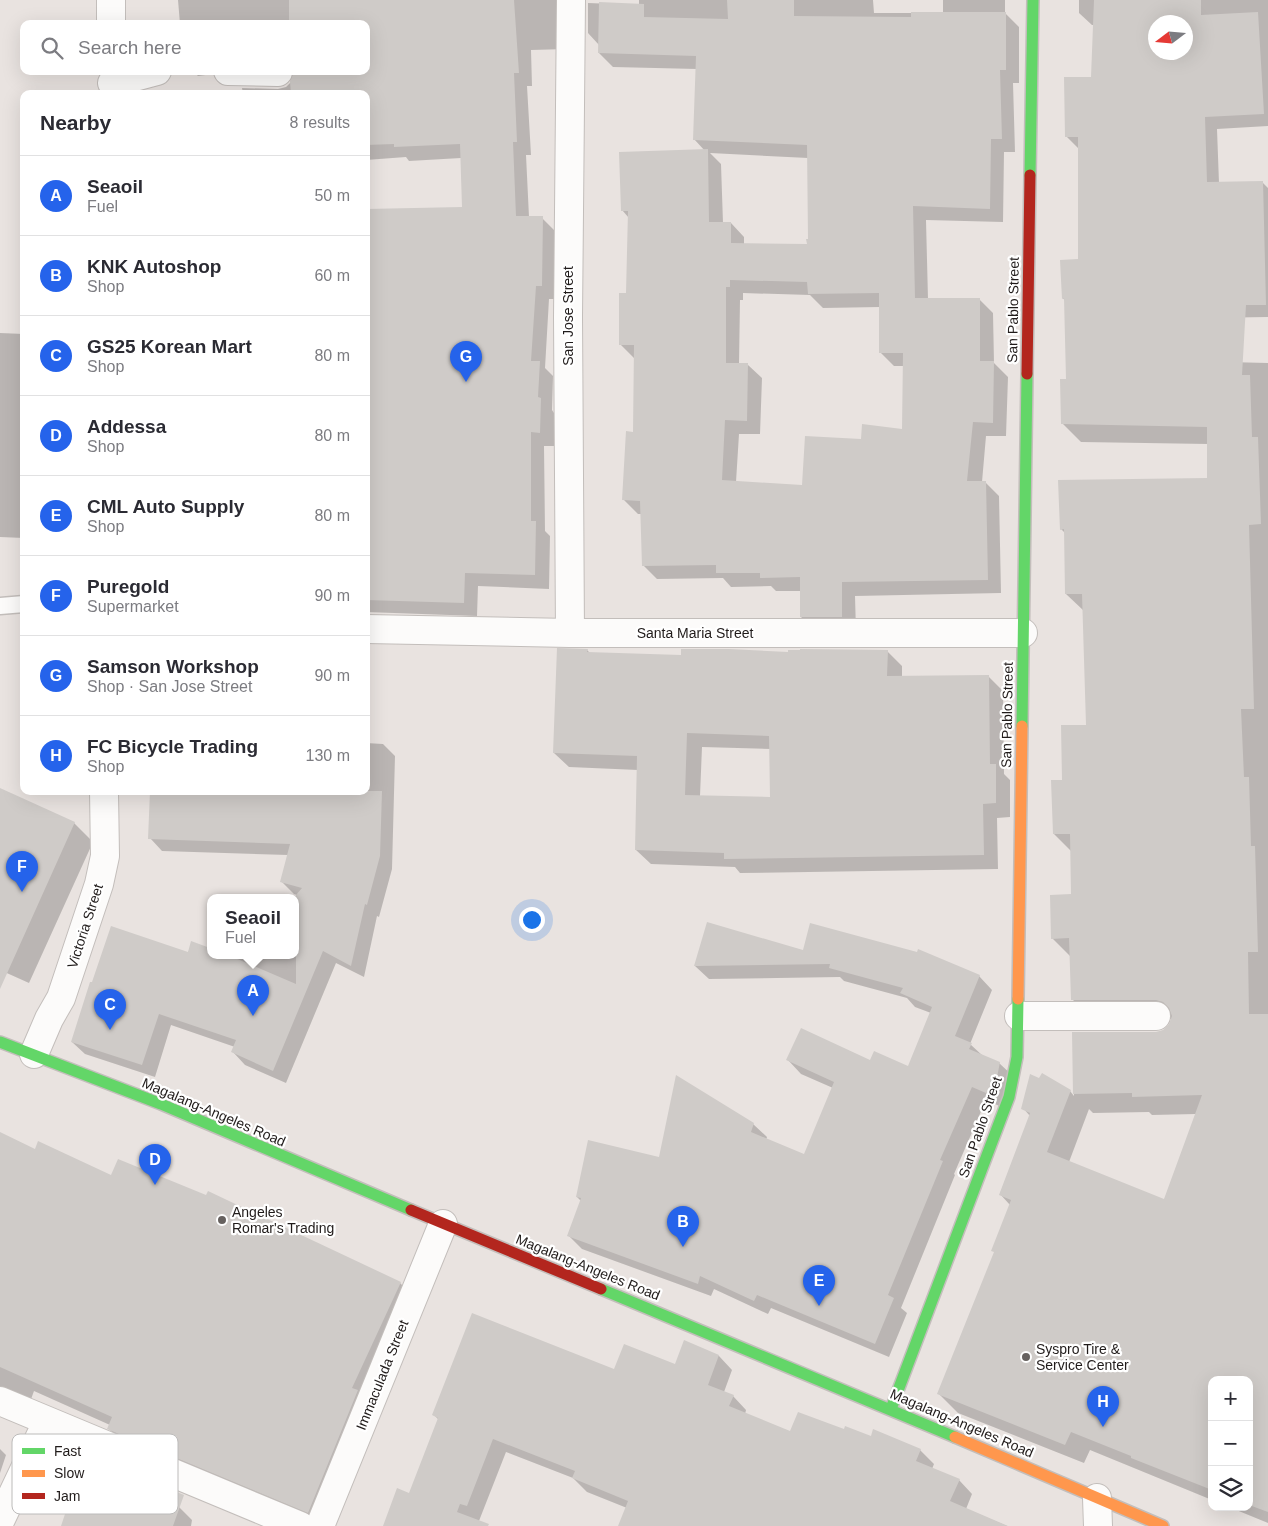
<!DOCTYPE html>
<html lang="en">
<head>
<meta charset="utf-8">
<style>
	body { margin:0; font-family:Helvetica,sans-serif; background:#f7f7f7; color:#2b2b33 }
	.controls { position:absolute; right:15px; bottom:15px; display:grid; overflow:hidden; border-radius:10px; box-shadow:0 5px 20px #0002 }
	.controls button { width:45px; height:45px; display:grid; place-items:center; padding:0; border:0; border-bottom:1px solid #e1e1e2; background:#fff; color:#2b2b33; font:25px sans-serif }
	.compass { position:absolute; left:1148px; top:15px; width:45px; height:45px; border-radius:50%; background:#fff; box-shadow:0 5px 20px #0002; rotate:254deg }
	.you { position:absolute; left:531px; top:919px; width:18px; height:18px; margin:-12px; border:4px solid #fff; border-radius:50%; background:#1a73e8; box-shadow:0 0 0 8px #1a73e833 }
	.badge { display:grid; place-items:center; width:32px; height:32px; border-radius:50%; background:#2563eb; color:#fff; font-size:16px; font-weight:700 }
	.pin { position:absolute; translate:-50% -41px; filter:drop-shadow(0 1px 2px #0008) }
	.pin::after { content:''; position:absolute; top:26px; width:18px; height:15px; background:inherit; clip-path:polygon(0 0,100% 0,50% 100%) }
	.popup { position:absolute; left:207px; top:894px; width:92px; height:65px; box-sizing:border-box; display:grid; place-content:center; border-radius:10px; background:#fff; filter:drop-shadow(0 1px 4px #0005); font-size:16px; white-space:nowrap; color:#7c7c81 }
	.popup b { font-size:19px; color:#2b2b33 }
	.popup::after { content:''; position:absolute; left:50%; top:100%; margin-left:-10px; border:10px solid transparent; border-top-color:#fff }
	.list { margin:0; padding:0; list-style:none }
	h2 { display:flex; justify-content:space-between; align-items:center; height:65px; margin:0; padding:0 20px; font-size:21px }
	h2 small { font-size:16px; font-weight:400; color:#7c7c81 }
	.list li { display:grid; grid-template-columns:32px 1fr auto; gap:15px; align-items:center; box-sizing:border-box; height:80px; padding:0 20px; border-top:1px solid #e1e1e2 }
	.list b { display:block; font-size:19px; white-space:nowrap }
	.list p { margin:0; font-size:16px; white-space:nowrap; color:#7c7c81 }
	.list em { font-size:16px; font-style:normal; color:#7c7c81 }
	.icon { flex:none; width:28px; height:28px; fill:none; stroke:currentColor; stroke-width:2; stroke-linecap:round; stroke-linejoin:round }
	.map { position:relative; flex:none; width:1268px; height:1526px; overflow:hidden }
	.search { position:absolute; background:#fff; box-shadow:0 5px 20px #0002; left:20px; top:20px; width:350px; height:55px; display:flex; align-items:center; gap:12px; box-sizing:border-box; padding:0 18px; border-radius:10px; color:#7c7c81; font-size:19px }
	.panel { position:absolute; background:#fff; box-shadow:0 5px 20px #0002; left:20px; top:90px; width:350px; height:705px; border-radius:10px }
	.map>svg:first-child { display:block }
	.shadow { fill:#0003; fill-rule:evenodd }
	.building { fill:#cfcbc8; fill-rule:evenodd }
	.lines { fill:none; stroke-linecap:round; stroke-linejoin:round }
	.lane-casing { stroke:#c3bebb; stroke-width:19 }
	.street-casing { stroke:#c3bebb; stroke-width:30 }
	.fast-casing { stroke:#c3bebb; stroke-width:14 }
	.slow-casing { stroke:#c3bebb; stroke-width:14 }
	.jam-casing { stroke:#c3bebb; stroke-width:14 }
	.lane { stroke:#fcfbfa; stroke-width:16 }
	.street { stroke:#fcfbfa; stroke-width:28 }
	.fast { stroke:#63d668; stroke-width:11 }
	.slow { stroke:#ff974d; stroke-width:11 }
	.jam { stroke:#b3261e; stroke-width:11 }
	.poi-dot { fill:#66615f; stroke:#fff; stroke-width:2 }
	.labels { text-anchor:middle; stroke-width:4.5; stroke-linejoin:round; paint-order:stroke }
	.street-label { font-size:14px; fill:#201b1a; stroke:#fff }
	.poi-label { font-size:14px; fill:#201b1a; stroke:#fff; text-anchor:start }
	.key { fill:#fff; stroke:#bcbbba; stroke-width:1 }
	.key-label { font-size:14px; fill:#201b1a }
</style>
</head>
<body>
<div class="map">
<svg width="1268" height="1526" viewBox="0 0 1268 1526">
	<rect width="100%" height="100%" fill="#e9e3e0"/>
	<path class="shadow" d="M178,0h382l8,49 -37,1 1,36h-5l4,69h-5l3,62 13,1 14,14v67h-7l-4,69 8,8 -1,34 2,3v33h-10l1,85 5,5 -1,53 -71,-3 -1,30 -111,-4v-402l97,-2 -2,-50 -52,3 -3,-4 -40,3v-66h-123l-1,-6 36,1 8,-2 7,-7 73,-9v-47h-186z
		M639,0h234l1,13h69v-13h62v13l14,14v56h-6l2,69h-11l-1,70 -77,-2 2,79h51l14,14 1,50 14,14 -2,59h-20l-4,46h3l14,14 2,97 -146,3 1,35h-41l-14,-14v-26h-25l-5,-5 -40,1 -8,-9 -66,1 -14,-14 -1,-51h-4l-14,-14 10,-67 1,-74 -15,-15 7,-50 2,-76 -7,-8 83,-59 -11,-12 3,-70 -84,-2 -14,-14v-8l-11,-12v-30l51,2zM710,153l98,5 1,82 -1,6 -64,-2v-7l-13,-14h-8l-2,-59zM743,293l67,2 13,13 57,-1v45l14,14h10l-1,64 -41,11 -58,45 -68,-4 3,-48h21l2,-56 -14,-13 -9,-1 1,-64h3z
		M1079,0h189v126l-51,3 2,54 43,-1 6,6v129l-190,3 -15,-22 17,-38 -1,-111 -13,-13 26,-58 2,-53h-2l-13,-12zM1156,22h30v30h-30z
		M193,71h43l-38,5z
		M0,333l24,1v204l-24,-1z
		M1067,358l201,5v1160l-39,-16h20v-127h-37v120l-122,-50 -6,13 -126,-50 -19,-19 56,-141 15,-48 -10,-11 30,-78 -7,-8 47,-17 4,5 -1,-63h84l7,-2 6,-6 2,-6h-80l-19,-19 -2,-43 -19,-19 20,-43 -1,-44 -17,-17 9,-53 25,-55 -4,-115 -18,-17 -1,-61 -4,-4 147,-50v-35l-127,-2 -19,-19 5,-43zM1089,1109l4,4 56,-1 3,3 44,-1 -32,87 -95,-39z
		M587,650l3,3 92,3 205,-5 15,15v11l86,-1 15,15 1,83 6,6v37l-13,1 1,51 -258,4 -5,-6 -84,-3 -15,-14 2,-80 -69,-3 -15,-14zM702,747l69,2v50l-71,-3z
		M366,743l17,1 12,12 -3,113 -13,48 -2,-1 -13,61 -28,-14 -50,120 -41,-18 -12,-13 2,-5 -64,-22 -16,52 -70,-23 -13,-12 116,-89 4,-10 18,6v6h17l7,2 3,-2h59l-1,-58 2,-2 -3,-1 -12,-12 6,-27 -126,-4 -12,-13 216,-47z
		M0,789l74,34 19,19 -64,141 -29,-13z
		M804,952l175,24 13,14 -22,54 13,12 16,7 14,13 -7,33 -20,-9 -32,74 1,1 -54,133 6,5 -18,44 -118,-49 -3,6 -54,-25 -3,7 -129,-47 -14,-14 13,-34 -4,-4 83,-39 93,-34 14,13 -1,3 39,16 28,-68 -32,-14 -13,-14 83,1 38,7 22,-55 -16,-6 -8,-9 -63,-17 -4,-4 -131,2 -14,-13z
		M0,1133l35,17 365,133 18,18 -90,225 -201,-79 -18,-18 1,-4 -76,-34 -4,11 -30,-14z
		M684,1342l35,14 13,14 -8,22 9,4 13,14 -1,4 46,18 53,-1 76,19 14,14 -2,5 27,11 13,14 -6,15 41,17h-387l7,-18 -40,-16 -14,-14 -67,-26 -29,74h-93l26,-31 29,-75 -5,-5 180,-44 62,-6z
		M0,1449l6,6 -6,18z
		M179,1507l13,13 -1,6h-129z"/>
	<path class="building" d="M289,0h225l5,73h-5l3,69h-4l3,74h27l-1,70h-6l-5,75h9l-2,36 3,1 -1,35 -9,-1v89h5l-1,54 -70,-2 -1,30 -98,-3v-391l96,-2 -2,-63 -66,3v-3l-28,1v-51h-75l-1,-13 3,-10h73v-47h-77z
		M727,0h67v16l117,1v-5h95v58h-6l2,69h-11l-1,70 -77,-3 2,92h65v63h14l-1,62 -20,-1 -6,59h19l2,99 -146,2v35h-42v-40l-40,1v-5h-44v-8l-74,1 -2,-65 -18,-1 4,-69 7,1 1,-87h-15v-52h7l2,-82h-7l-2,-59 89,-3 1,73h22v21l76,1 -1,-5h2l-1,-94 -114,-5 3,-84 -98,-3 1,-51 45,2v13l84,2zM730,280l77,2 1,12 71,-1v60h24l-1,76 -40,-5 -1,15 -56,-3 -3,49 -80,-5 3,-60 22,1 1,-58h-22v-76h4z
		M1094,0h107v15l57,-3 6,102 -59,3 2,65 56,-1 3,124h-20l-4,70h8l2,62h6l3,87 -12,1 5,184h-13l3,68h5l2,69h4l3,106h-10l1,62h19v498l-19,-7v-125h-37v110l-81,-32v-2l-60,-24 -6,13 -128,-51 57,-142 -3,-1 20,-51 -12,-5 31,-82 -9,-4 9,-35 9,4 3,-5 29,17 -24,62 117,47 38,-104 -70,2v-4l-59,1 -1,-62h84l7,-2 6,-6 3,-8 -3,-8 -6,-6 -7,-2h-85l-2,-62 -18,1 -1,-44 21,-1 -1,-60h-17l-2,-54h11l-1,-55h25l-4,-131h-17l-1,-65 -4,1 -2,-50 149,-2v-51l-146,-3 -1,-45h6l-2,-81 -2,1 -2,-39 18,-1v-122h-13l-1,-60h27zM1156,22h30v30h-30z
		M557,648l31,1 -1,3 94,3v-6h48l59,3v-2h12v-1l88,1 -1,26 102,-1 1,89h6v39l-13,1 1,51 -260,4v-6l-89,-3 2,-94 -84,-3zM687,733l82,3 1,61 -85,-2z
		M0,788l75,34 -75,167z
		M150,791h232l-2,65 -13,49 -2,-1 -14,62 -28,-15 -50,120 -42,-19 5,-12 -77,-26 -17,51 -71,-23 19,-60h2l19,-56 77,26 3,-11 19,7v7h18l68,29v-89l6,-7 -22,-6 10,-38 -142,-5z
		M707,922l96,28 7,-27 107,29 1,-3 62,26 -25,61 17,7 -3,6 31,13 -6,31 -1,3 -21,-9 -32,73 3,1 -55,134 6,3 -19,46 -118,-49 -3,6 -54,-25 -2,8 -131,-48 14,-38 -5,-1 12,-57 71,17 17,-82 78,48 -3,9 53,22 30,-72 -48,-22 15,-32 69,32 4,-9 34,15 24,-59 -32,-14 3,-5 -74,-20 1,-4 -136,2z
		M0,1132l35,17 3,-8 73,34 7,-16 88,36 2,-4 193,91 -49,106 6,2 -50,123 -201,-84 5,-12 -112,-50z
		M472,1313l142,56 10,-25 51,20 9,-24 35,15 -11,30 26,10 -5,11 61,25 8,-19 46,17 1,-3 26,10 2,-7 48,20 -5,12 44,18 -10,22 58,25h-390l10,-25 -56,-23 3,-7 -82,-32 -26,67 -7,-2 -3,8 32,12 -1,2h-105l14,-38 12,5 29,-75 -6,-3z
		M96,1458l88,37 -11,31h-112l20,-60 10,3z"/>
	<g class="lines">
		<g class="lane-casing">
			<path id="lane" d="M0,606l24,-2"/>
		</g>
		<g class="street-casing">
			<path id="street" d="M111,0v24
				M228,71l50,1
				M112,83l45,-12
				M366,629l204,4h453
				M570,633l-2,-316 3,-317
				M1019,1016h137
				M34,1054l15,-35 12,-21 38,-114 6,-28 -1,-65
				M0,1401l300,125
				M1097,1498l1,28
				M0,1521l47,-99
				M320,1526l123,-302"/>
		</g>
		<g class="fast-casing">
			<path id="fast" d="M1030,175l3,-175
				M1022,726l5,-352
				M0,1042l161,62 250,106
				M601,1289l354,148
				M891,1409l118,-312 8,-40 1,-58"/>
		</g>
		<g class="slow-casing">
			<path id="slow" d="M1018,999l4,-273
				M955,1437l208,89"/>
		</g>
		<g class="jam-casing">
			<path id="jam" d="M1027,374l3,-199
				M411,1210l190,79"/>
		</g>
		<use href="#lane" class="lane"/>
		<use href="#street" class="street"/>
		<use href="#fast" class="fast"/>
		<use href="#slow" class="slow"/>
		<use href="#jam" class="jam"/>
	</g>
	<g class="poi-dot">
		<circle cx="222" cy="1220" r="5"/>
		<circle cx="1026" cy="1357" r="5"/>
	</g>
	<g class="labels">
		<g class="street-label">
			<text transform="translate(1013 310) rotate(-89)" y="5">San Pablo Street</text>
			<text transform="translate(568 316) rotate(-90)" y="5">San Jose Street</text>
			<text x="695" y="638">Santa Maria Street</text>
			<text transform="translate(1007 715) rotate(-89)" y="5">San Pablo Street</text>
			<text transform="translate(85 926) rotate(-72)" y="5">Victoria Street</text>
			<text transform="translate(214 1112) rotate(23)" y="5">Magalang-Angeles Road</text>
			<text transform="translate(980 1127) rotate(-71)" y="5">San Pablo Street</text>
			<text transform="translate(588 1267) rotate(22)" y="5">Magalang-Angeles Road</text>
			<text transform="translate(382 1375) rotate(-68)" y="5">Immaculada Street</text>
			<text transform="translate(962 1423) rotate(23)" y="5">Magalang-Angeles Road</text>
		</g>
		<g class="poi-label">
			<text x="232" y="1217">Angeles<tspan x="232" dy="16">Romar's Trading</tspan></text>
			<text x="1036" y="1354">Syspro Tire &amp;<tspan x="1036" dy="16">Service Center</tspan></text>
		</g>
	</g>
	<rect x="12" y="1434" width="166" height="80" rx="8" class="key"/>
	<rect x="22" y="1448" width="23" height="6" fill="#63d668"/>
	<rect x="22" y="1470" width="23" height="7" fill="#ff974d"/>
	<rect x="22" y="1493" width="23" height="6" fill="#b3261e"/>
	<g class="key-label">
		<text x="54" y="1456">Fast</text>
		<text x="54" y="1478">Slow</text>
		<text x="54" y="1501">Jam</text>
	</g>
</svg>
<div class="controls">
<button>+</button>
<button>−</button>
<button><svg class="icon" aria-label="layers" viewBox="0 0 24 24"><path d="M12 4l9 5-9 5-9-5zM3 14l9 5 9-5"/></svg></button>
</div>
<svg class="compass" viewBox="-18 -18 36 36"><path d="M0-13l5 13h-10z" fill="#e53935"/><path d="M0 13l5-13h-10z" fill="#7c7c81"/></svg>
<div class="you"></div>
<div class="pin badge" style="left:253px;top:1016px">A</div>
<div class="popup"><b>Seaoil</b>Fuel</div>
<div class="pin badge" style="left:683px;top:1247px">B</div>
<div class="pin badge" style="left:110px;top:1030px">C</div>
<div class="pin badge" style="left:155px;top:1185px">D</div>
<div class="pin badge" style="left:819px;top:1306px">E</div>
<div class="pin badge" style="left:22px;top:892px">F</div>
<div class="pin badge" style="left:466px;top:382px">G</div>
<div class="pin badge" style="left:1103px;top:1427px">H</div>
<div class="search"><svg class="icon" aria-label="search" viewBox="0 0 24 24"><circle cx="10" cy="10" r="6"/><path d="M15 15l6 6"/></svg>Search here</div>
<section class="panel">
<h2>Nearby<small>8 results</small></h2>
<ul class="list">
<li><span class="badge">A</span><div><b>Seaoil</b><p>Fuel</p></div><em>50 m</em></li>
<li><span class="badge">B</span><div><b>KNK Autoshop</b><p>Shop</p></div><em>60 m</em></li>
<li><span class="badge">C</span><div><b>GS25 Korean Mart</b><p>Shop</p></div><em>80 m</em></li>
<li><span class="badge">D</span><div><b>Addessa</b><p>Shop</p></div><em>80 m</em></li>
<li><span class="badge">E</span><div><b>CML Auto Supply</b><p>Shop</p></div><em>80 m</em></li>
<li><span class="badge">F</span><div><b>Puregold</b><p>Supermarket</p></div><em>90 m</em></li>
<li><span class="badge">G</span><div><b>Samson Workshop</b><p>Shop · San Jose Street</p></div><em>90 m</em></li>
<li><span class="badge">H</span><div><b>FC Bicycle Trading</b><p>Shop</p></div><em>130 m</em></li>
</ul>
</section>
</div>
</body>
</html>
